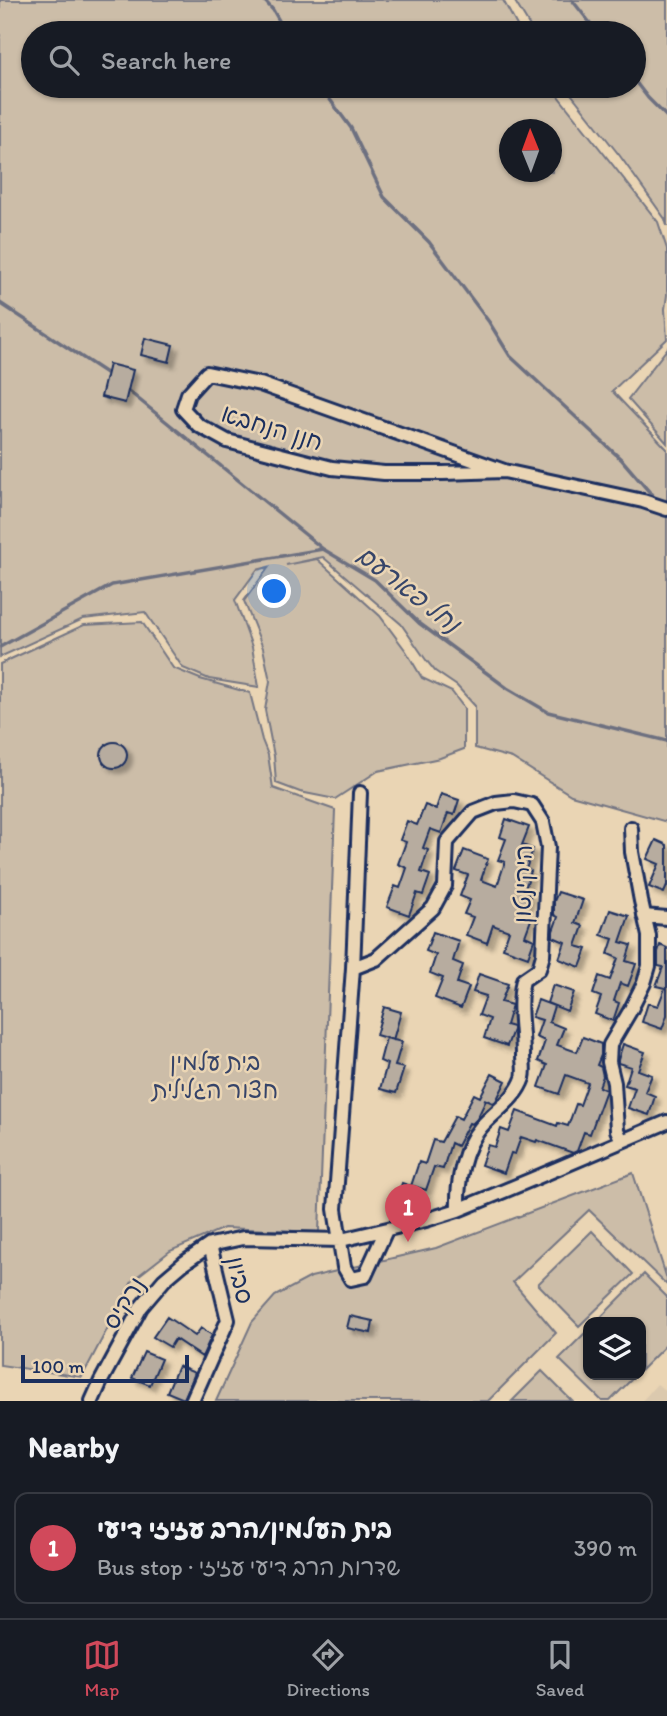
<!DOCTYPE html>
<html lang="en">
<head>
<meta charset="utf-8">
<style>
	body { margin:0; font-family:Itim,"Playpen Sans Hebrew",sans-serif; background:#20242c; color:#f1f3f6 }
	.controls { position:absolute; right:21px; bottom:21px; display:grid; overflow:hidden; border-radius:14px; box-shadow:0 2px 5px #0004 }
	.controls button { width:63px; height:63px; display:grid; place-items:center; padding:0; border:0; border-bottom:2px solid #363941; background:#171b24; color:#f1f3f6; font:35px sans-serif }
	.compass { position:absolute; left:499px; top:119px; width:63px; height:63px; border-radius:50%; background:#171b24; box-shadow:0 2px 5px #0004; rotate:359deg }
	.scale { position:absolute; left:21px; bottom:18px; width:168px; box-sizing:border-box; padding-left:7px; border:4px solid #1b2f5e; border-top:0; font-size:19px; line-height:24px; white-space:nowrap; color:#1b2f5e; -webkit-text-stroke:5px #ead5b4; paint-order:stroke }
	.you { position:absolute; left:275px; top:592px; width:24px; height:24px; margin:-18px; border:5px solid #fff; border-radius:50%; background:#1a73e8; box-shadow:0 0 0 10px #1a73e833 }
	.badge { display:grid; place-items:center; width:46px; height:46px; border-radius:50%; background:#d1495b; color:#fff; font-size:23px; font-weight:700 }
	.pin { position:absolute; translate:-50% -58px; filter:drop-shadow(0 2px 4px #0008) }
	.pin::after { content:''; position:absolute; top:37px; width:24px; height:21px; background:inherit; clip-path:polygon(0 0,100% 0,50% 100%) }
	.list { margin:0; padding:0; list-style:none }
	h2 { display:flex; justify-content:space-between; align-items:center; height:91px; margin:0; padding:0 28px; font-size:30px }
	h2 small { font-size:23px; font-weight:400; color:#9ea1a6 }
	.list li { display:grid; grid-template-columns:46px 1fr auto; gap:21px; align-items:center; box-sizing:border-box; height:112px; margin:0 14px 14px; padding:0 14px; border:2px solid #363941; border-radius:14px }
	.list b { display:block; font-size:26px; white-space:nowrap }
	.list p { margin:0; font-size:23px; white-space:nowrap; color:#9ea1a6 }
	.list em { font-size:23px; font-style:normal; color:#9ea1a6 }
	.icon { flex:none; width:38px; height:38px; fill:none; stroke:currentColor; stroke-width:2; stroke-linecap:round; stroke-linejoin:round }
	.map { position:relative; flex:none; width:667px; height:1401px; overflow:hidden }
	.search { position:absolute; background:#171b24; box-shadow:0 2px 5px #0004; left:21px; right:21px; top:21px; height:77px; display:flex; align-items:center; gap:18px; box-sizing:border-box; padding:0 24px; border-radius:38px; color:#9ea1a6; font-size:26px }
	.sheet { height:217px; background:#171b24 }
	nav { display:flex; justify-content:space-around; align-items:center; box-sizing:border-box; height:98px; border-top:2px solid #363941; background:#171b24; font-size:19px; color:#9ea1a6 }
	nav a { display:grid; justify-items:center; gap:4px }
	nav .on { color:#d1495b }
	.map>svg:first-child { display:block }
	.built { fill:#dbc9ae }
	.green { fill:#ccbda8; stroke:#747683; stroke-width:2; fill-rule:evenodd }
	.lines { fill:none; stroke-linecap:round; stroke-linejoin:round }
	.stream { stroke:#6d7080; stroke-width:3.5 }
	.building { fill:#b7ac9f; stroke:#1b2f5e; stroke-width:2; filter:url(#shadow) }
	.minor-casing { stroke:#1b2f5e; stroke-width:18 }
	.minor { stroke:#ead5b4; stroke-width:12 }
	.labels { text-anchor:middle; stroke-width:5; stroke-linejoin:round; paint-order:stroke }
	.street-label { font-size:24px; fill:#1b2f5e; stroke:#ead5b4 }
	.park-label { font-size:24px; fill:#364469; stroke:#ead5b4 }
	.water-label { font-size:26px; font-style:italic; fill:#364569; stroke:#ead5b4 }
</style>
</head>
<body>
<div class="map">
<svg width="667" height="1401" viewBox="0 0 667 1401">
	<defs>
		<filter id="shadow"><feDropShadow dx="5" dy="5" stdDeviation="2" flood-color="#0004"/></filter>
	</defs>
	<rect width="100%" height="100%" fill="#ead5b4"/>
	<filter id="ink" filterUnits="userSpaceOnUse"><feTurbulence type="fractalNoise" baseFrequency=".0143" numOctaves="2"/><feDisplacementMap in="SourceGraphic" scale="14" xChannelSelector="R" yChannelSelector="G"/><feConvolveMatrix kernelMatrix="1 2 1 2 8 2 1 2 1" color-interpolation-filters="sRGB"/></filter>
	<g filter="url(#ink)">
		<path class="built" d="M657,1384l10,8v9h-25z"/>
		<path class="green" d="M0,0h503l18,33h-488v53h517l108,136 9,27v46l-2,14 2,30 -55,52 55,58v373l-96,-27 -59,-37 -37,-10v-42l-18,-20 -22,-15 -9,-11 -25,-36 -78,-67 -37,8 31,-6 63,57 26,35 16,27 30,14 12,16v41l-24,9 -62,13 -43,28 -35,-7 -24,-9 -2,-27 -9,-46 5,-29 -7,-33 -19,-47 25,-34 -12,3 -22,30 17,47 7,40 -50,-8 -26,-11 -38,-56 -62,7 -83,38zM510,130h42v42h-42z
			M514,0h153v226l-2,-7 -45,-63 -55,-70h69v-53h-100z
			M667,349v94l-39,-44z
			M142,622l31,46 27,11 50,14 12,47 6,15 5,33 62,22 -16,422 -95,-4 -54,23 -37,29 -51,97 -82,-12v-701l84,-39z
			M633,1173l34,106v6l-78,-75 -76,72 43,51 -68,68h-272l36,-79 23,-26 36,-19 125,-29z
			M592,1231l41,43 -54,52 -41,-42z
			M644,1274l23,23v47l-26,26v-48h-45z
			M588,1330v45h48l-26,26h-8l-43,-42z
			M542,1371l30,30h-60z"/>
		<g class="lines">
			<path class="stream" d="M264,0l9,10 13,23
				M572,0l26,33
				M634,80l14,18 19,19
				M320,86l31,42 33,69 45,45 60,80 21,34 112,104 36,42
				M0,303l109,72
				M126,389l197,160
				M0,647l112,-62 211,-36 52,31 44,43 88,65 41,24 119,29"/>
		</g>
		<path class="building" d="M145,338l28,7 -4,17 -28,-7z
			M109,364l24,6 -8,33 -24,-6z
			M101 755a13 13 0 1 1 26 0a13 13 0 1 1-26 0Z
			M441,794l18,6 -5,15 -6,-2 -7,20 -11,-4 -7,19 5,2 -7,22 9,3 -7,20 -6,-2 -8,22 -22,-8 8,-21 5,2 7,-20 -9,-4 8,-22 -6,-2 7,-19 10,4 8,-20 11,4z
			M506,819l23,8 -7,18 11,4 -7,20 5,2 -7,21 7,3 -7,20 8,2 -7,19 9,4 -6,17 -25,-9 6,-17 -16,-6 -6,18 -21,-8 7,-18 -9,-3 6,-14 -10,-4 8,-21 -12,-4 8,-21 24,9 -7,21 16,6 8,-24 -7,-2 8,-21 -6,-2z
			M656,840l11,5v41l-3,7 -15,-6 10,-23 -12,-5z
			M558,892l25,8 -8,23 8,3 -7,20 11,3 -7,18 -21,-8 6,-17 -12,-5v-6l5,-14 -4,-2v-14z
			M610,910l19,6 -9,26 11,3 -5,16 10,3 -8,22 -8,-3 -6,18 5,2 -6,18 -18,-7 6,-17 -8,-3 6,-18 11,4 8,-22 -10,-4 5,-15 -12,-4z
			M433,932l26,9 -6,20 10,4 -6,18 12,4 -8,21 -26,-10 8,-20 -13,-5 6,-18 -10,-4z
			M660,945l7,3v67l-5,14 -20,-7 6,-19 10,3 7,-18 -9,-2 7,-19 -5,-1v-14z
			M479,974l29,10 -7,18 11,3 -6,20 7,2v3l-6,16 -23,-8 6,-19 -11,-4 7,-19 -13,-4z
			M553,985l21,7 -7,19 -20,-8z
			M538,1000l16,6 -5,16 15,6 -7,17 20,7 6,-15 18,7v11l-4,10 4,2 2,9 -4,11 7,3 -16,44 -6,-2 -7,19 -4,2 -36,-13 -1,2 -15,-5 -6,17 -4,-1 -7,20 -23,-8 7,-20 7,2 6,-18 8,3 8,-21 40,15 1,-3 10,3 8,-22 4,1 8,-22 -22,-8 -7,19 -20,-7 8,-22 -9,-4 7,-20 -9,-4 6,-17 -10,-3z
			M384,1007l17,5 -8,28 -17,-5z
			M386,1038l16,4 -7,24 9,2 -8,25 -16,-4 7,-25 -7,-3z
			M623,1044l22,8 -7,18 14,5 -7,17 10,4 -6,19 -21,-7 7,-20 -10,-3 6,-18 -13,-4v-3z
			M492,1074l14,7 -10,20 -3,2 -9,-4 2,1 -9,19 -5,5 -3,-1 -12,23 -6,-3 -8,26 -9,-2 -8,23 -13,-4 6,2 -7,25 -18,-5 8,-25 9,3 8,-24 6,2 8,-24 8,2 14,-26 6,3 13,-25 6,3z
			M350,1316l23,5 -2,12 -24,-5z
			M167,1317l28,19 6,-8 11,7 -10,22 -27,-18 -5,8 -17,-10z
			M144,1352l17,7 -11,26 -18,-7z
			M178,1366l17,7 -11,26 -17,-7z"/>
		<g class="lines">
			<g class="minor-casing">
				<path id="minor" d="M504,471l-61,2h-59l-52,-5 -105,-27 -29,-16 -15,-16 5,-15 19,-21 53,11 244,87 139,30 24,8
					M360,793l-7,175 -18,241 9,58 7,12 14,-3 21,-46
					M644,916l23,2
					M353,968l23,-9 57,-51 12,-22 2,-44 26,-30 23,-9 18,-2 18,4 11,17 5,25 -5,108 -4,14 -16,11c-6,25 0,51 0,76 0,7 2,15 0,22 -7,21 -28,33 -42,49 -18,21 -24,56 -23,83
					M622,1141l-5,-11 -3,-47 -5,-21 1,-17 20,-34 14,-28 5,-17v-30l-8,-35 -9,-49 -1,-24
					M92,1401l9,-20 40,-74 23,-27 20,-17 26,-18 33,-7 98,2 85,-20 32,-10 75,-31 134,-57
					M192,1401l36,-81 -18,-75"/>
			</g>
			<use href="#minor" class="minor"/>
		</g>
	</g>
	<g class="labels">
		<g class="street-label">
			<text transform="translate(272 428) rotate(17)" y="8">חנן הנחבא</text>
			<text transform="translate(523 884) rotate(-89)" y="8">היקינטון</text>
			<text transform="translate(240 1280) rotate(77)" y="8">סביון</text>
			<text transform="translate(124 1303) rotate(-57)" y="8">נרקיס</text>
		</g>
		<g class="park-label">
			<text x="215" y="1070">בית עלמין<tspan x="215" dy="28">חצור הגלילית</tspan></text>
		</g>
		<g class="water-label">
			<text transform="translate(409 589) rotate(38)" y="9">נחל פארעם</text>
		</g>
	</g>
</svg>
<div class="controls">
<button><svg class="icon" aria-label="layers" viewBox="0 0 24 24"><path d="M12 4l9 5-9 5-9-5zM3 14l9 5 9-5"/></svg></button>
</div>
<svg class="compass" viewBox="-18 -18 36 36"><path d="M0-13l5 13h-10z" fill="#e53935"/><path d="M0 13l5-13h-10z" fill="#9ea1a6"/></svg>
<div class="scale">100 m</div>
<div class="you"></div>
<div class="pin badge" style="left:408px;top:1242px">1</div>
<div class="search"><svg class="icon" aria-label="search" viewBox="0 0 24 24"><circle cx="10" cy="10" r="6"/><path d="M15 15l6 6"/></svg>Search here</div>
</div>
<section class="sheet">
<h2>Nearby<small></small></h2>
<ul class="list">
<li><span class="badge">1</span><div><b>בית העלמין/הרב עזיזי דיעי</b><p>Bus stop · שדרות הרב דיעי עזיזי</p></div><em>390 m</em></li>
</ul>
</section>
<nav>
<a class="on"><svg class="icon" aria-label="map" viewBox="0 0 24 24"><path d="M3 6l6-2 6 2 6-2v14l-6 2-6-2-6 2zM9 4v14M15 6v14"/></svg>Map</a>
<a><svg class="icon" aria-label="directions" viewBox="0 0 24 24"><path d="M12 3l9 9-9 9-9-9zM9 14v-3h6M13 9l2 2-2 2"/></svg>Directions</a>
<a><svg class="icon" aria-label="saved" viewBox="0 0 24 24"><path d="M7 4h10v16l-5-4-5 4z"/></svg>Saved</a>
</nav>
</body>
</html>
